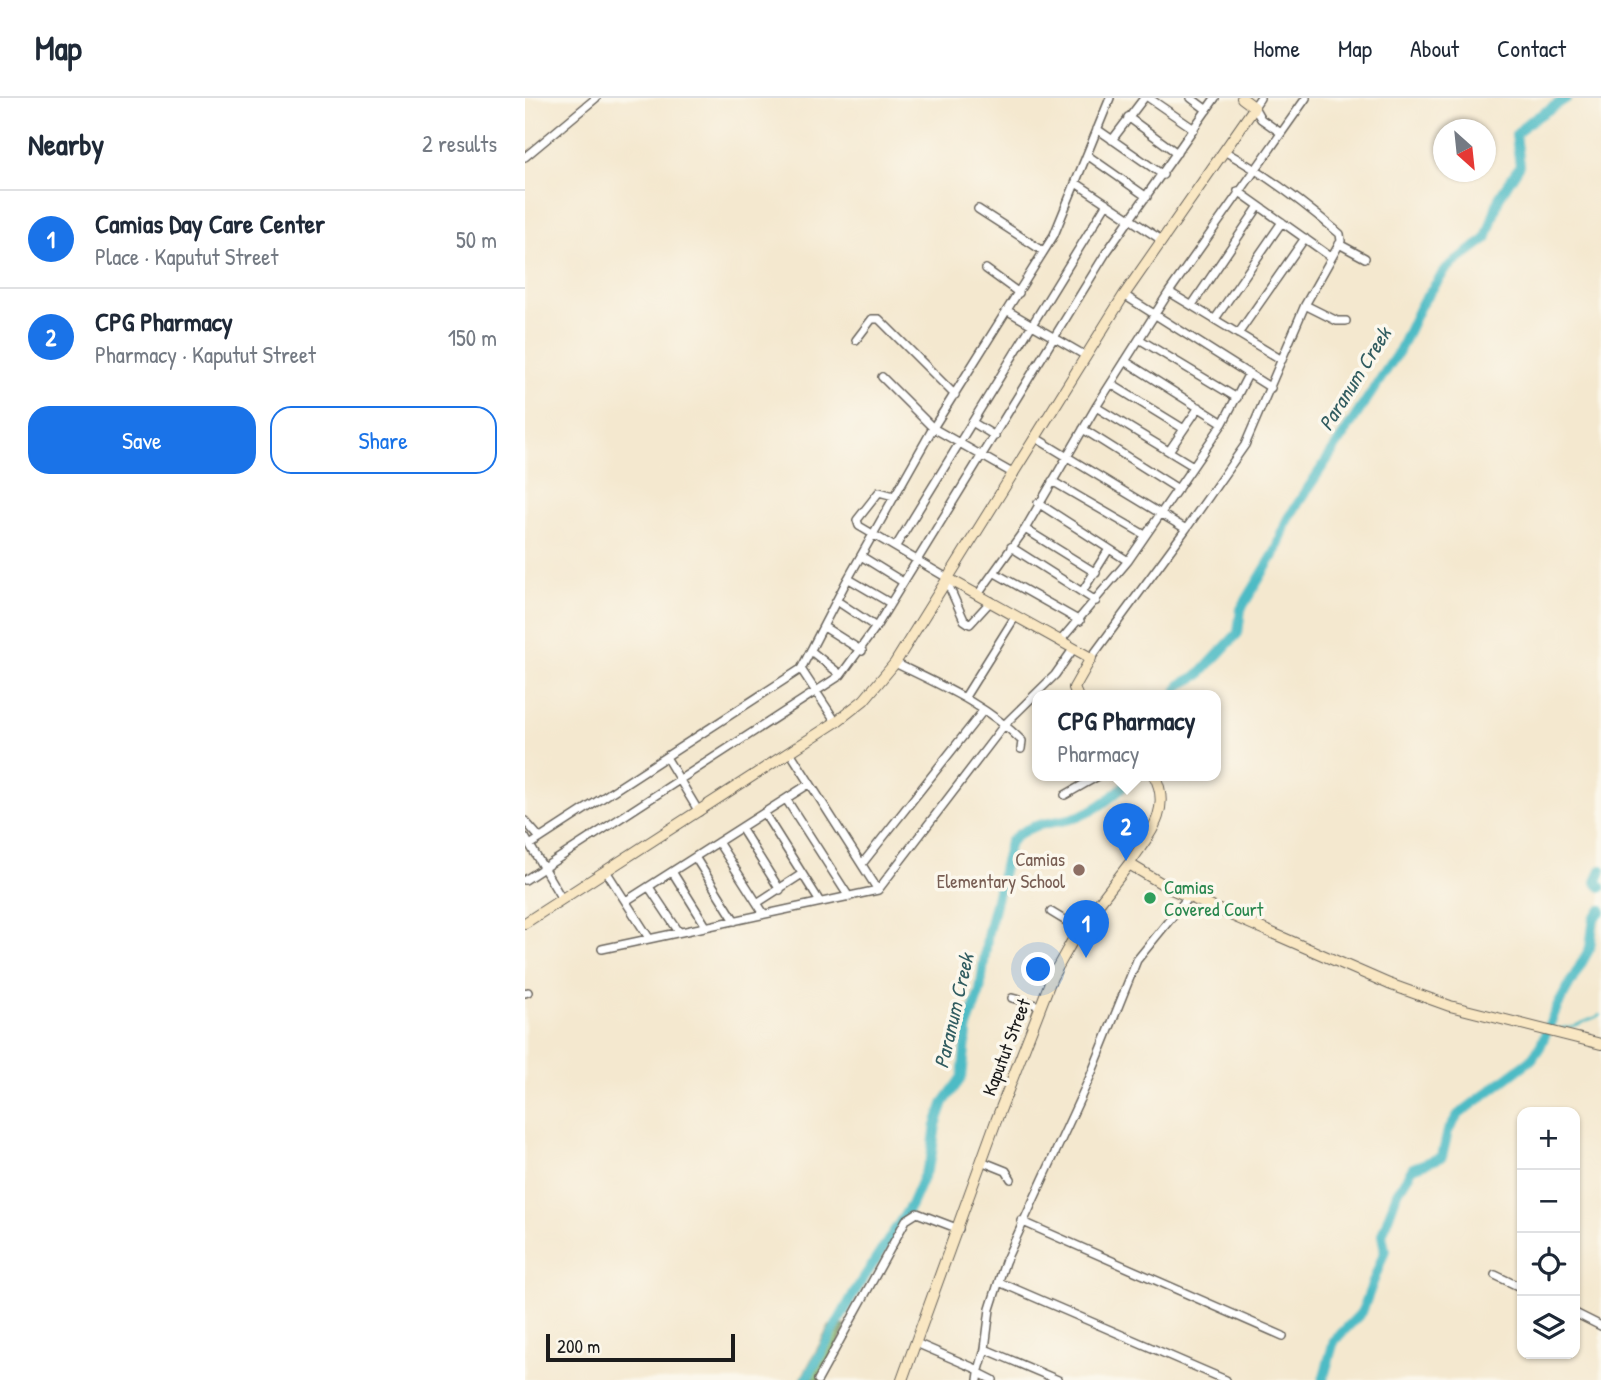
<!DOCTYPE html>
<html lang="en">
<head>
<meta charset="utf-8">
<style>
	body { margin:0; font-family:"Patrick Hand",sans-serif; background:#f6f6f7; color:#1f2937 }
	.controls { position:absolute; right:21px; bottom:21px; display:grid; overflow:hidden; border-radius:14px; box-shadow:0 2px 5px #0004 }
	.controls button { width:63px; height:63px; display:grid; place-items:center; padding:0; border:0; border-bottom:2px solid #e0e1e3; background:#fff; color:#1f2937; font:35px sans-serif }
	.compass { position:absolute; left:908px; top:21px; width:63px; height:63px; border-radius:50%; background:#fff; box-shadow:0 2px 5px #0004; rotate:153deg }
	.scale { position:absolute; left:21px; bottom:18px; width:189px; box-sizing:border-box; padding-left:7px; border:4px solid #1c1c1c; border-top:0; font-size:19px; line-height:24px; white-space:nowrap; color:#1c1c1c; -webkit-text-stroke:5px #fbf7ec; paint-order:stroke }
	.you { position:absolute; left:514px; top:872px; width:24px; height:24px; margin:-18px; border:5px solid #fff; border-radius:50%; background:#1a73e8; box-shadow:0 0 0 10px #1a73e833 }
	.badge { display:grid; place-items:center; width:46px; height:46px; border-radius:50%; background:#1a73e8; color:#fff; font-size:23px; font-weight:700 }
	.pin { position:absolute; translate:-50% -58px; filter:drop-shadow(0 2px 4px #0008) }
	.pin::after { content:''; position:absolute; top:37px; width:24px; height:21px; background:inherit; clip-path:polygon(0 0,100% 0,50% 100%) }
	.popup { position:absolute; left:507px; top:592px; width:189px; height:91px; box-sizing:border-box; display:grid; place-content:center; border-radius:14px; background:#fff; filter:drop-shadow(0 2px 5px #0005); font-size:23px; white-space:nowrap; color:#747a83 }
	.popup b { font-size:26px; color:#1f2937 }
	.popup::after { content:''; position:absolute; left:50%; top:100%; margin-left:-14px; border:14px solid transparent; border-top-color:#fff }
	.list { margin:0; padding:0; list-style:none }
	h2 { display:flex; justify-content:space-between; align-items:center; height:91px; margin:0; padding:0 28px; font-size:30px }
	h2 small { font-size:23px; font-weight:400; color:#747a83 }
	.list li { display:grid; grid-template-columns:46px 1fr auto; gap:21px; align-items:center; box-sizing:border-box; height:98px; padding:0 28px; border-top:2px solid #e0e1e3 }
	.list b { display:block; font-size:26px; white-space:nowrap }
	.list p { margin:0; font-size:23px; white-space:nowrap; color:#747a83 }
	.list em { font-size:23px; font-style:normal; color:#747a83 }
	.actions { display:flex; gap:14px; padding:21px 28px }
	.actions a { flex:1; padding:16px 0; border:2px solid #1a73e8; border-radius:21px; text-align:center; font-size:24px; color:#1a73e8 }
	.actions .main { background:#1a73e8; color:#fff }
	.icon { flex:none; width:38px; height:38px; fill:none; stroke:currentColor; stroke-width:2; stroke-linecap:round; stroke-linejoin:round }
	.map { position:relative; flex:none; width:1076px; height:1282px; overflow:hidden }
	header { display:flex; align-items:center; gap:42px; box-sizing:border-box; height:98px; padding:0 35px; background:#fff; border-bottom:2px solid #e0e1e3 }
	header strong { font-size:33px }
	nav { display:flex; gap:38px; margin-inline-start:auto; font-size:24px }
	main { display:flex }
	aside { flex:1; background:#fff }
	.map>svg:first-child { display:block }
	.forest { fill:url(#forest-firs); stroke:#546a47; stroke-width:2 }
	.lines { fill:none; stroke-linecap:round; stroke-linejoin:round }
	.stream { stroke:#4dbbc5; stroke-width:2 }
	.river { stroke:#4dbbc5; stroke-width:10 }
	.street-casing { stroke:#68635b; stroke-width:10 }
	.secondary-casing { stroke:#68635b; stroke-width:12 }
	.street { stroke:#fff; stroke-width:7 }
	.secondary { stroke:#f9e7c3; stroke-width:10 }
	.education-dot { fill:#8d6e63; stroke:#fbf7ec; stroke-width:2.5 }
	.leisure-dot { fill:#2e9e5b; stroke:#fbf7ec; stroke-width:2.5 }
	.labels { text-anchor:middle; stroke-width:7; stroke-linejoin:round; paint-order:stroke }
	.education-label { font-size:19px; fill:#785e54; stroke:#fbf7ec; text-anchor:end }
	.leisure-label { font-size:19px; fill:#27864d; stroke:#fbf7ec; text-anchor:start }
	.street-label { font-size:19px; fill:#1c1c1c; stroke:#fbf7ec }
	.water-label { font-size:21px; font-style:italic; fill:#305c60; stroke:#fbf7ec }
</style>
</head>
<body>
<header>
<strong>Map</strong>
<nav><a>Home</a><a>Map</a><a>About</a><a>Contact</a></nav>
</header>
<main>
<aside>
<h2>Nearby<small>2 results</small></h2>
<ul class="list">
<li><span class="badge">1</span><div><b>Camias Day Care Center</b><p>Place · Kaputut Street</p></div><em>50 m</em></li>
<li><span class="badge">2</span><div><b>CPG Pharmacy</b><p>Pharmacy · Kaputut Street</p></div><em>150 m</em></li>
</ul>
<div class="actions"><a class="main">Save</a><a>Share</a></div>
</aside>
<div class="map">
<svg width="1076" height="1282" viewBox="0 0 1076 1282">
	<defs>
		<pattern id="forest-firs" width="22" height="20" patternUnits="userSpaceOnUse" patternTransform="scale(1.75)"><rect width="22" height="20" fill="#8bb972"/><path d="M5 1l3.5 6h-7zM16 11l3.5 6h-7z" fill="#779e62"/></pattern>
	</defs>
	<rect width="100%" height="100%" fill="#fbf7ec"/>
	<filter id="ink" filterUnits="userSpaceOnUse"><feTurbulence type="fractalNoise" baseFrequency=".0143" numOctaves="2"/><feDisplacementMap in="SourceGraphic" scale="14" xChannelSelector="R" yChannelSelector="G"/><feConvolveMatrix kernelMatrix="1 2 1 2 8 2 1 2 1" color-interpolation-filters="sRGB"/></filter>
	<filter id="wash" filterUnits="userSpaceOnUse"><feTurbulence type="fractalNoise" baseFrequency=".00686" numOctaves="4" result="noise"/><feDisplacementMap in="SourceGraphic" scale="28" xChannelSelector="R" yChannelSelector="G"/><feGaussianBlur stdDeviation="1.57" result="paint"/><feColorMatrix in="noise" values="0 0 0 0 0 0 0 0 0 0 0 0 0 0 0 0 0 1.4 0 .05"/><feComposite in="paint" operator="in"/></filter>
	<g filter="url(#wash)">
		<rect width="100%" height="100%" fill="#f4e8cf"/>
		<path class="forest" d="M305,1228h16l-24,54h-21z"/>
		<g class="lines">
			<path class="stream" d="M1031,931l18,-3 27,-11"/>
			<path class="river" d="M650,597l5,-10 19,-10 39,-42 3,-24 36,-60 10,-29 112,-169 21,-45 27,-38 39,-29 13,-41 21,-33 -4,-30 10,-11 41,-26
				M1076,772l-5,12 5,5
				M281,1282l48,-87 57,-88 20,-46 5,-34 8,-23 18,-25 6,-53 12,-33 8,-59 22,-90c14,-15 30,-18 50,-21 29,-4 55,-24 74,-46
				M798,1282l11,-39 28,-29 23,-62 -3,-15 15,-42 16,-25 29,-11 6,-26 10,-16 74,-56 8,-12 17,-40 33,-59 4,-30 7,-8"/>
		</g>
	</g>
	<g filter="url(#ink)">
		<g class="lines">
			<g class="street-casing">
				<path id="street" d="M624,0l45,31
					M666,0l16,12
					M735,0l-6,9 7,12 20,14
					M603,19l49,36
					M572,31l66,46
					M587,42l32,-42
					M562,57l60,42
					M0,59l71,-59
					M551,85l84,56
					M713,93l93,66
					M453,111l65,42
					M814,146l26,14
					M461,171l33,24
					M644,194l113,68
					M599,197l147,93
					M667,207l67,-99
					M780,207l32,16h9
					M483,213l78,45
					M690,221l67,-97
					M713,236l67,-96
					M614,241l98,59
					M331,242l16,-21h7l76,76
					M600,263l98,62
					M357,279l51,51 81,46
					M586,286l73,45
					M571,309l97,59
					M447,324l23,14
					M558,331l95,60
					M511,340l150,91 -95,129
					M644,353l30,-44
					M527,383l93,54
					M369,398l-15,-4 -22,28 2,6 90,53
					M513,405l90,58
					M500,431l71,44
					M661,431l59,-84 60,-140 36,-64 -1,-7c-36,-31 -75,-60 -116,-83
					M371,448l211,-343
					M486,449l85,54
					M336,458l42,26
					M470,475l85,48
					M324,481l41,24
					M422,484l17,38 6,4 21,-23
					M557,494l27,-43
					M454,495l46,-64 71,-122 73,-115 137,-194
					M312,503l39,26
					M299,529l38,24
					M536,542l67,-79 95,-138 26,-50
					M286,553l30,24
					M370,565c45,22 92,42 127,78l-1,8
					M276,571l35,53
					M440,599l50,-80
					M265,654l88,138
					M141,659l33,55
					M540,697l35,-20
					M261,701l63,98
					M239,715l56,89
					M0,723l15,17
					M216,730l39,62
					M0,739l37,62
					M193,744l46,72
					M5,747l271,-176 44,-85 88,-156 121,-193 56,-137
					M170,759l40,64
					M337,766l121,-153
					M81,773l43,67
					M148,775l33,53
					M0,782l316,-205 35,-48 230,-374 109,-155
					M124,789l30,45
					M101,803l183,-117
					M232,805l45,-29
					M526,814l28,17
					M77,851l276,-59 127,-166 50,-49 19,-27
					M0,895l3,-1
					M487,900l28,8
					M456,1063l25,10 5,8
					M496,1123l262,115
					M970,1177l27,13
					M474,1184l227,98
					M1050,1215l26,13
					M391,1245l63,27 6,-21 73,31
					M460,1251l5,-40 15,-47 85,-185 47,-117 52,-64
					M293,1282l88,-160 11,-7 42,16
					M453,1282l1,-7 14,7"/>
			</g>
			<g class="secondary-casing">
				<path id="secondary" d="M424,481l142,79 -17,30 3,7
					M604,766c19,-28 44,-54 25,-89
					M0,825l311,-201 28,-22 31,-37 229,-368 128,-184 2,-4 -12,-9
					M377,1282l94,-259 56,-144 27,-48 50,-65 42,25 218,95 61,22 151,38"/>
			</g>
			<use href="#street" class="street"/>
			<use href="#secondary" class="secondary"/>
		</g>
	</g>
	<circle class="education-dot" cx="554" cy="772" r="7"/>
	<circle class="leisure-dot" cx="625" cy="800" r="7"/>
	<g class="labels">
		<g class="education-label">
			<text x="540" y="768">Camias<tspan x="540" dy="22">Elementary School</tspan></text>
		</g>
		<g class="leisure-label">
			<text x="639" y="796">Camias<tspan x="639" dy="22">Covered Court</tspan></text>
		</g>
		<g class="street-label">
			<text transform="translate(481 949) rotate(-69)" y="7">Kaputut Street</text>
		</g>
		<g class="water-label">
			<text transform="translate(830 281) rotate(-58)" y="7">Paranum Creek</text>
			<text transform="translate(429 913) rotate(-77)" y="7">Paranum Creek</text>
		</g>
	</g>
</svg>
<div class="controls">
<button>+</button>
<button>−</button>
<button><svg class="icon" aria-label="locate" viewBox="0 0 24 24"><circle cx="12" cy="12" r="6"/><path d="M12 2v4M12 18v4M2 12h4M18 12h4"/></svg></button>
<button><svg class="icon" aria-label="layers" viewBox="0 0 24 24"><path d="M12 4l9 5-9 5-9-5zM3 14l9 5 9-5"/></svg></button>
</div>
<svg class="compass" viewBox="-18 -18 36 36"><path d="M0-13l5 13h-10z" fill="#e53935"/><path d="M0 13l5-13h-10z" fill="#747a83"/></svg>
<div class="scale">200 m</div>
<div class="you"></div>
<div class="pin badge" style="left:561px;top:860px">1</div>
<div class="pin badge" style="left:601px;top:763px">2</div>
<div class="popup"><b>CPG Pharmacy</b>Pharmacy</div>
</div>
</main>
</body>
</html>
